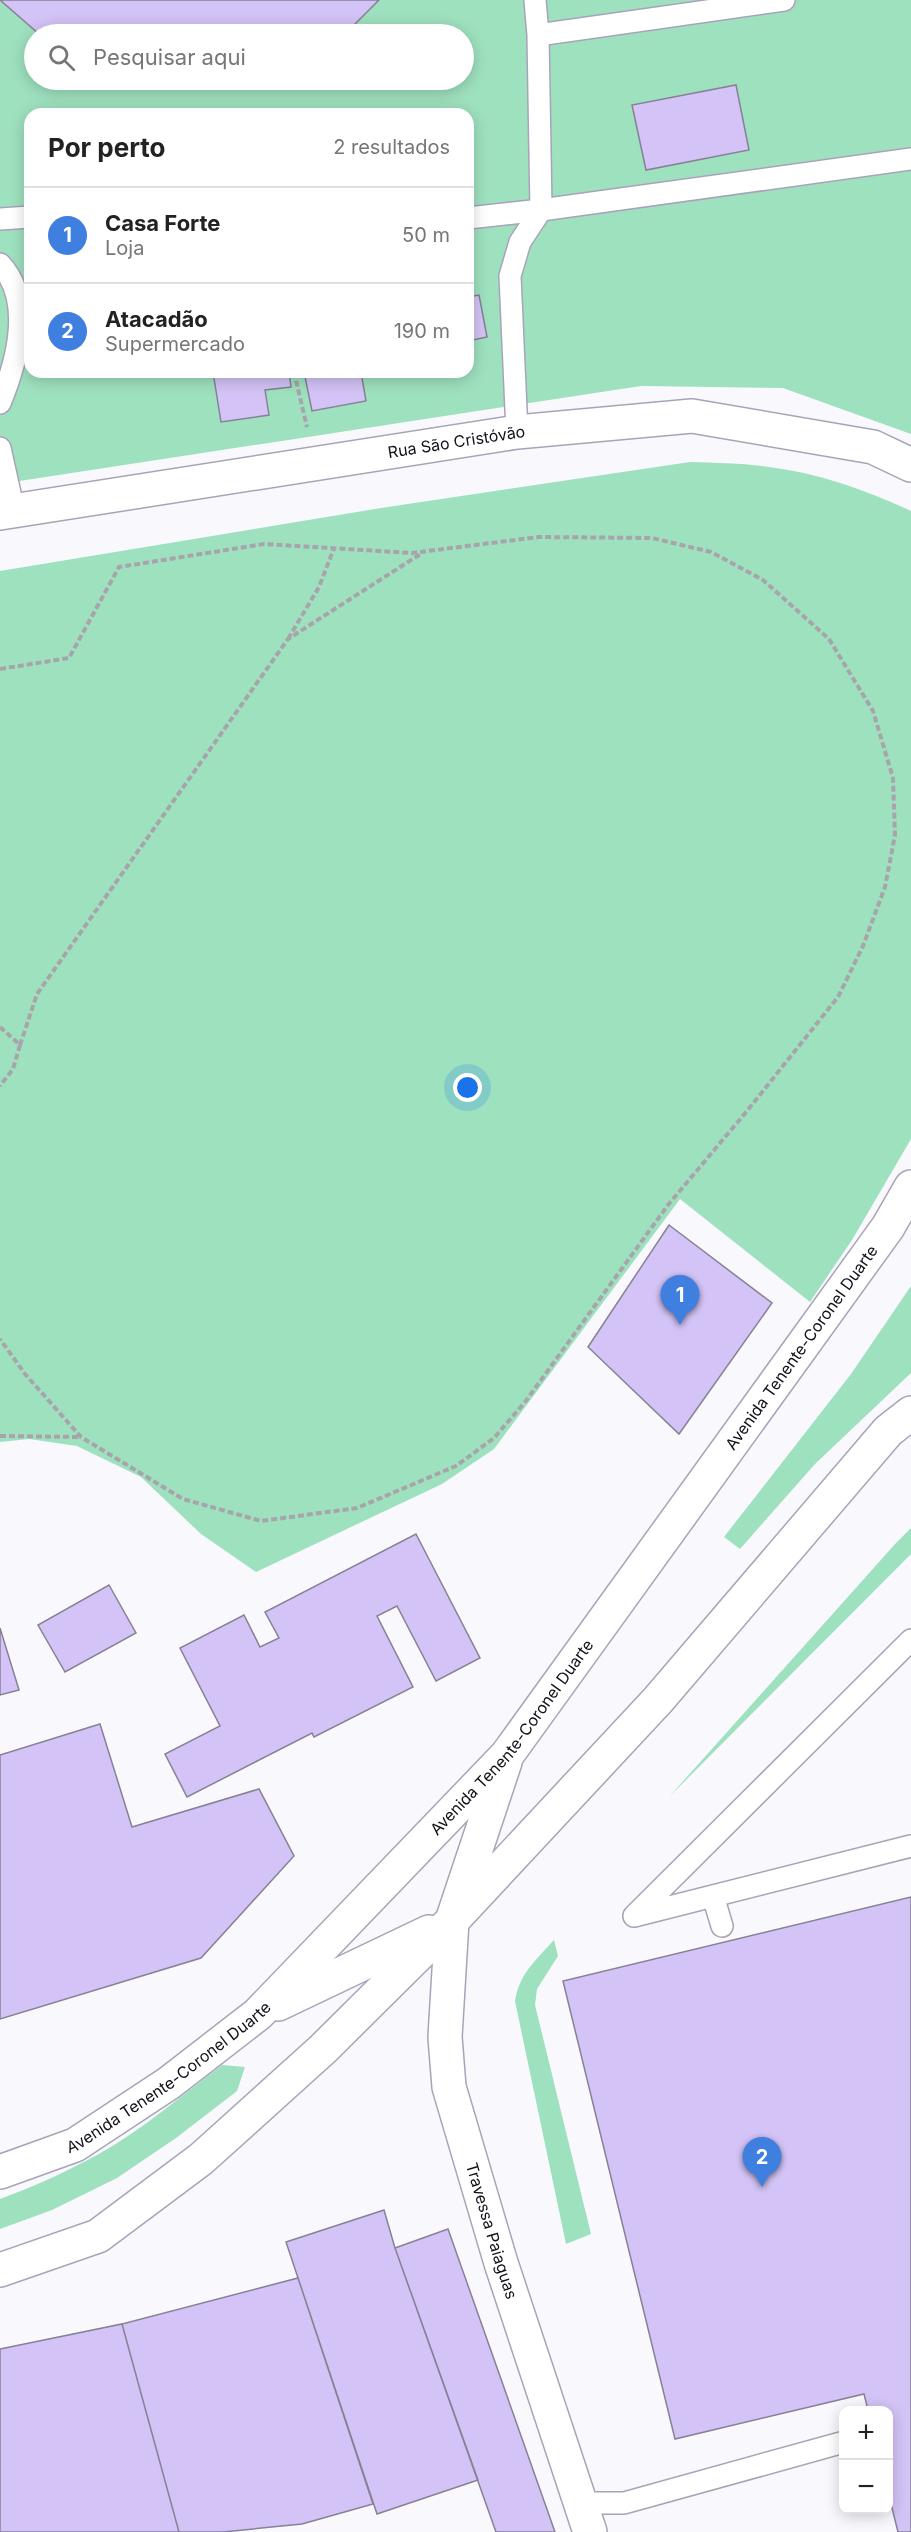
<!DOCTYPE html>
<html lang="pt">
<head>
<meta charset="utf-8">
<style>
	body { margin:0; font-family:Inter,sans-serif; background:#f2f2f2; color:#222 }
	.controls { position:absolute; right:18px; bottom:18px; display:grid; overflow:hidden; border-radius:12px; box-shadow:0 3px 15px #0003 }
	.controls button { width:54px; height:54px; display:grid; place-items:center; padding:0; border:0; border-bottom:2px solid #e0e0e0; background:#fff; color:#222; font:30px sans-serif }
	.you { position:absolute; left:468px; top:1088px; width:21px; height:21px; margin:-15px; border:4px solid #fff; border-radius:50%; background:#1a73e8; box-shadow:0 0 0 9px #1a73e833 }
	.badge { display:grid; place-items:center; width:39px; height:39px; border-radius:50%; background:#1a73e8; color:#fff; font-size:20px; font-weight:700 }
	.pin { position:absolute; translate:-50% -50px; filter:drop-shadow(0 2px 3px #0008) }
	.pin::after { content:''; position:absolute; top:32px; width:21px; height:18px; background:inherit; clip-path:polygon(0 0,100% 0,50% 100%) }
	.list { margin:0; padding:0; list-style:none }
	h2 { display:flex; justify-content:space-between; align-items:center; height:78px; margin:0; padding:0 24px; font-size:26px }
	h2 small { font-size:20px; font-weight:400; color:#767676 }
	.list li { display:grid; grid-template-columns:39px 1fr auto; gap:18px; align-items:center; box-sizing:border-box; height:96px; padding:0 24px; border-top:2px solid #e0e0e0 }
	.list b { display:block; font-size:22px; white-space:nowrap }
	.list p { margin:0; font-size:20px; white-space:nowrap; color:#767676 }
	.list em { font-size:20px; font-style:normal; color:#767676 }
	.icon { flex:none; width:33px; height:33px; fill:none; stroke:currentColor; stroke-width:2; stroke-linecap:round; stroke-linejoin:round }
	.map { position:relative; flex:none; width:911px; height:2532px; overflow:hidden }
	.search { position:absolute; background:#fff; box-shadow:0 3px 15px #0003; left:24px; top:24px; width:450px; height:66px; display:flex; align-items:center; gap:15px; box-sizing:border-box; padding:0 21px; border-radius:33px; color:#767676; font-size:22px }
	.panel { position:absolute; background:#fff; box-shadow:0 3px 15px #0003; left:24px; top:108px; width:450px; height:270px; border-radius:18px }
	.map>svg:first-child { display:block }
	.green { fill:#9ee1bf; fill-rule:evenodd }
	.building { fill:#d3c3f6; stroke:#878196; stroke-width:1.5 }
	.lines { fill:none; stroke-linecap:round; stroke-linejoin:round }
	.service-casing { stroke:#a9a3b9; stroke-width:24 }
	.minor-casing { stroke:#a9a3b9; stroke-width:36 }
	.primary-casing { stroke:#a9a3b9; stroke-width:36 }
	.path { stroke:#a7a5ab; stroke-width:4; stroke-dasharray:6 3; stroke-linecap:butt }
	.service { stroke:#fff; stroke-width:21 }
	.minor { stroke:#fff; stroke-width:33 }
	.primary { stroke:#fff; stroke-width:33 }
	.labels { text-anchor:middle; stroke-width:6; stroke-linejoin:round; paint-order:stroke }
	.street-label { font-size:16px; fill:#131018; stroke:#f9f8fd }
</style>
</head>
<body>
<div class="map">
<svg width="911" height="2532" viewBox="0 0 911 2532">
	<rect width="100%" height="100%" fill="#f9f8fd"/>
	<path class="green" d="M0,0h911v434l-128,-46 -142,-2 -641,98zM34,34h430v46h-430zM30,114h438v258h-438z
		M690,462c26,1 53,1 79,5 49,6 97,23 142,44v628l-59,101 -42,62 -130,-103 -186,250 -52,35 -186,88 -55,-38 -60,-57 -64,-31 -48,-7 -29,3v-871l381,-63z
		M911,1286v87l-96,91 -75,85 -16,-12 127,-163z
		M911,1528v26l-242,243 227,-254z
		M554,1940l4,16 -21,33 -2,16 56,229 -25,10 -51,-243c4,-27 22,-42 39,-61z
		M222,2065l23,2 -8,24 -61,47 -59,40 -65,32 -52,19v-30c33,-12 66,-27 97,-44 45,-25 84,-59 125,-90z"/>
	<path class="building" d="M0,0h379l-34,34h-306z
		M149,80h88l-42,7z
		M736,85l13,65 -103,20 -14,-65z
		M479,295l8,42 -19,4v-44z
		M213,372h76l2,15 -26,3 4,25 -48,7z
		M304,372h57l5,29 -54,10z
		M669,1225l103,78 -93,131 -91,-87z
		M416,1534l64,124 -44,23 -39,-75 -20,10 36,71 -99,50 -2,-4 -125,64 -22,-43 55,-28 -40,-78 64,-33 16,32 19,-9 -14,-26z
		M109,1585l27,48 -71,39 -27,-47z
		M0,1628l19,62 -19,5z
		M100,1724l32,103 127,-38 35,67 -93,102 -201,61v-264z
		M911,1897v635h-13l-10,-40v-82h-20l-4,-16 -189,45 -112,-458z
		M384,2210l11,38 83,232 -101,34 -91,-272z
		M448,2229l107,303h-59l-101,-284z
		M298,2278l75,226 -71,20 -79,8h-44l-57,-208z
		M122,2324l57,208h-179v-183z"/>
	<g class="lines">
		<g class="service-casing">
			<path id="service" d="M538,35l246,-35
				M468,218l73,-8 -3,-175 -3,-35
				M0,219l30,-2
				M0,264c34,36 17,98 0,139
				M517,432l-7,-156 10,-34 21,-32 370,-51
				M0,448l14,63
				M911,1640l-277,276 277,-70
				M713,1896l9,30
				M581,2503h43l220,-61"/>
		</g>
		<g class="minor-casing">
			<g id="minor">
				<path id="s1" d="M0,513l517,-81 175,-16 181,31 38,18"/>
			</g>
		</g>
		<g class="primary-casing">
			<g id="primary">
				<path id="s2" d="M505,1762l-53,159 -7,116 4,50 52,176 89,269"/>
				<path d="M278,2004l151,-72"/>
				<path id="s3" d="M0,2172l75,-27 94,-62 89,-69 249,-259 381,-528 23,-40"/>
				<path d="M0,2270l98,-34 103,-77 122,-110 129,-128 206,-221 230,-269 23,-18"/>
			</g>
		</g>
		<path class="path" d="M294,372l13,55
			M288,639l31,-52 15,-39
			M0,669l69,-11 50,-91 145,-23 148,9 127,-16 113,1 59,14 52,28 66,59 44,72 20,67 2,57 -10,52 -22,59 -25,51 -91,114 -79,94 -143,197 -31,36 -38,28 -99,42 -96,13 -78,-22 -102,-62 -56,-63 -25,-35
			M0,1027l20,18 -7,24 -13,17
			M20,1045l17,-51 251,-355 134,-86
			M0,1436l80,1"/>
		<use href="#service" class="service"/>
		<use href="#minor" class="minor"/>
		<use href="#primary" class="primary"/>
	</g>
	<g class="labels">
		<g class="street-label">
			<text dy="6" stroke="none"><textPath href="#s1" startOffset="462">Rua São Cristóvão</textPath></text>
			<text dy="6" stroke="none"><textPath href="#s3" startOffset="1167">Avenida Tenente-Coronel Duarte</textPath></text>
			<text dy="6" stroke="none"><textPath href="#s3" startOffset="681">Avenida Tenente-Coronel Duarte</textPath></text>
			<text dy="6" stroke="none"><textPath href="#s3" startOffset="195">Avenida Tenente-Coronel Duarte</textPath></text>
			<text dy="6" stroke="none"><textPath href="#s2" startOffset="484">Travessa Paiaguas</textPath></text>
		</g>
	</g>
</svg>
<div class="controls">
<button>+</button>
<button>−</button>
</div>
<div class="you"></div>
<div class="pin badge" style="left:680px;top:1325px;background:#3f7fe0">1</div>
<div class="pin badge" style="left:762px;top:2187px;background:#3f7fe0">2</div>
<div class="search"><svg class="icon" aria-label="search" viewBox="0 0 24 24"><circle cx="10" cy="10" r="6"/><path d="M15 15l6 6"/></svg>Pesquisar aqui</div>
<section class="panel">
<h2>Por perto<small>2 resultados</small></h2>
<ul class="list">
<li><span class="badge" style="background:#3f7fe0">1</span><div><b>Casa Forte</b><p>Loja</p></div><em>50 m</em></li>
<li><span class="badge" style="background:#3f7fe0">2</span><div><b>Atacadão</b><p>Supermercado</p></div><em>190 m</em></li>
</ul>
</section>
</div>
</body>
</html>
